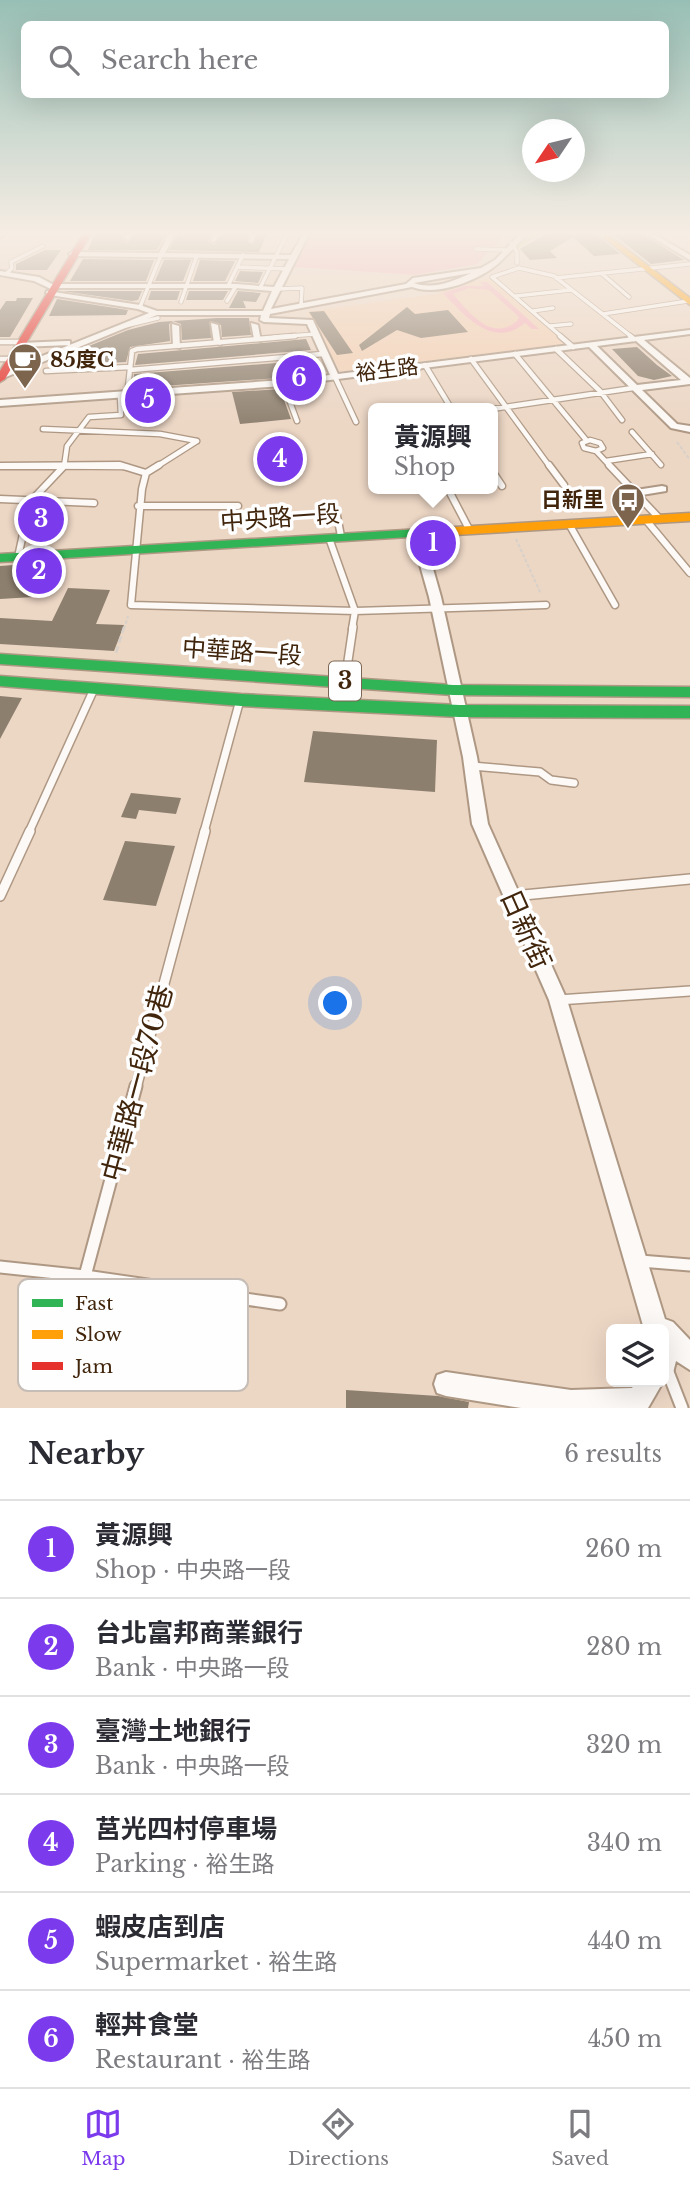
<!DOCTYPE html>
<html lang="en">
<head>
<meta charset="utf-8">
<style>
	body { margin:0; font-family:"Libre Baskerville","Noto Sans TC",serif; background:#f7f7f7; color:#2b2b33 }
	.controls { position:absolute; right:21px; bottom:21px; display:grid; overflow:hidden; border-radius:10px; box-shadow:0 7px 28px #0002 }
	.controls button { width:63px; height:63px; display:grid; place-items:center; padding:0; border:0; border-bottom:2px solid #e1e1e2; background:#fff; color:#2b2b33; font:35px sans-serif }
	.compass { position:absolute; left:522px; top:119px; width:63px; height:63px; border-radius:50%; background:#fff; box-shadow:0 7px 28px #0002; rotate:235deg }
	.you { position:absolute; left:336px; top:1004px; width:24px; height:24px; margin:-18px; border:5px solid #fff; border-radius:50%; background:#1a73e8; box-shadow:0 0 0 10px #1a73e833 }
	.badge { display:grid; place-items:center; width:46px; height:46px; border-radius:50%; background:#7c3aed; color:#fff; font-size:23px; font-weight:700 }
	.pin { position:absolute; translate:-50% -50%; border:4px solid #fff; box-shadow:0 2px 7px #0006 }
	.popup { position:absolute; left:368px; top:403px; width:130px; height:91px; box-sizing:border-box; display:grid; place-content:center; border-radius:10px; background:#fff; filter:drop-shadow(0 2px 5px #0005); font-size:23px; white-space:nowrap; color:#7c7c81 }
	.popup b { font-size:26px; color:#2b2b33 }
	.popup::after { content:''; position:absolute; left:50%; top:100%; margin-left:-14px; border:14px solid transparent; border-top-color:#fff }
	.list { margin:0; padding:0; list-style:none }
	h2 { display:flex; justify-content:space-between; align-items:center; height:91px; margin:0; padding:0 28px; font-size:30px }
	h2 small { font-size:23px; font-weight:400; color:#7c7c81 }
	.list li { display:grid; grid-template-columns:46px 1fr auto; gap:21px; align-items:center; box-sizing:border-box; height:98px; padding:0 28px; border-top:2px solid #e1e1e2 }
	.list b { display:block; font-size:26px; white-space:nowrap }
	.list p { margin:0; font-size:23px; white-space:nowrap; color:#7c7c81 }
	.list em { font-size:23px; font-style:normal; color:#7c7c81 }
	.icon { flex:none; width:38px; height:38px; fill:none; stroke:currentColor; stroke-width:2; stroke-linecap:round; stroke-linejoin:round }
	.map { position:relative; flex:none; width:690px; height:1408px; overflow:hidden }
	.search { position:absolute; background:#fff; box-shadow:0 7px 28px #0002; left:21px; right:21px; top:21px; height:77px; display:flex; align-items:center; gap:18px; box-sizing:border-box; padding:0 24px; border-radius:10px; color:#7c7c81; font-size:26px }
	.sheet { height:679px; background:#fff }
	nav { display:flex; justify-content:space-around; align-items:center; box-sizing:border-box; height:98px; border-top:2px solid #e1e1e2; background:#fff; font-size:19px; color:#7c7c81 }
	nav a { display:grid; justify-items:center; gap:4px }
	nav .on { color:#7c3aed }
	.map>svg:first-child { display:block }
	.built { fill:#f3d0b4 }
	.green { fill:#f6b2bb; fill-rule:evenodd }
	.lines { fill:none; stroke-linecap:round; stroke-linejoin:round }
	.stream { stroke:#c0d068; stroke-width:2.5 }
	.building { fill:#8d7f6e }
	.lane-far5-casing { stroke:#ae9884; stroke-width:5 }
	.lane-far4-casing { stroke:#ae9884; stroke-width:7 }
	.lane-far3-casing { stroke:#ae9884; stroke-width:9 }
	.lane-far2-casing { stroke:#ae9884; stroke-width:10 }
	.lane-far1-casing { stroke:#ae9884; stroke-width:12 }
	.lane-casing { stroke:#ae9884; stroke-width:15 }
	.street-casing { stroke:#ae9884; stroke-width:4 }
	.fast-casing { stroke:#ae9884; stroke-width:3 }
	.slow-casing { stroke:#ae9884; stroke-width:3 }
	.jam-casing { stroke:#ae9884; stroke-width:3 }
	.path-far1 { stroke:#d8d1ca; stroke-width:2; stroke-dasharray:3.5 2; stroke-linecap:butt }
	.path { stroke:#d8d1ca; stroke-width:2.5; stroke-dasharray:7 3.5; stroke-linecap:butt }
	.lane-far5 { stroke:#fcf9f6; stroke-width:3.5 }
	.lane-far4 { stroke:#fcf9f6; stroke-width:4.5 }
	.lane-far3 { stroke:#fcf9f6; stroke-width:6 }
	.lane-far2 { stroke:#fcf9f6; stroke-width:7 }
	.lane-far1 { stroke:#fcf9f6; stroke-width:9 }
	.lane { stroke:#fcf9f6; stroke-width:11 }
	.street { fill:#fcf9f6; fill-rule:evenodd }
	.fast { fill:#30b455; fill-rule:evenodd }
	.slow { fill:#ff9f0a; fill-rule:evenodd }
	.jam { fill:#e5322d; fill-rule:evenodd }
	.labels { text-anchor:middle; stroke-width:7; stroke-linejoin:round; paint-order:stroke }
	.far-poi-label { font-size:21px; font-weight:bold; fill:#41260d; stroke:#fefefe; text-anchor:start }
	.far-street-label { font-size:21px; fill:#41260d; stroke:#fefefe }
	.shield { fill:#fefefe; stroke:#7a6755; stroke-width:2 }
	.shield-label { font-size:23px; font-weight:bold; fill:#41260d }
	.street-label { font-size:24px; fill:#41260d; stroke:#fefefe }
	.near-street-label { font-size:28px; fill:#41260d; stroke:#fefefe }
	.key { fill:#fefefe; stroke:#c5bdb6; stroke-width:2 }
	.key-label { font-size:19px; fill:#41260d }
</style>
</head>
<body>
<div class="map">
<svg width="690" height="1408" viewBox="0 0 690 1408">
	<rect width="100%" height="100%" fill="#ecd6c4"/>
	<path class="built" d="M489,278l77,66 -226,27 -33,-59 130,-18 19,-9z"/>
	<path class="green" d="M310,234h191l1,4 -25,26 -62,11 -121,-8z
		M480,282h7l52,47h-7l-7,-6c-32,27 -61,-8 -82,-30l21,-7h20zM469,288l20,2 30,27 -2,4c-26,22 -49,-10 -64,-27z"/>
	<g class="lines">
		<path class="stream" d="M500,261l35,-27"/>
	</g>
	<path class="building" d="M95,234h29l-2,5 6,4 8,-9h30l-9,16h-69z
		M178,234h33l-3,7 6,4 9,-11h26l-1,8 4,2 6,-10h9l-8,18 -90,-2z
		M546,234h50l24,20 -26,2 -21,-19 -23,14 7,7 -27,2 -10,-11z
		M613,234h29l42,26 -33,4z
		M45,250h16l-14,20h-31v-6z
		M83,259l71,1 -8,21h-76z
		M164,260h27l-8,21h-28z
		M200,260l35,1 -10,20h-32z
		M240,271l23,1 -5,11 -23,-2z
		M62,291h80l-4,9 -6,1z
		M151,291h29l-3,9h-29z
		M189,291h39l-5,9h-37z
		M238,291l23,2 -5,9 -13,-1 3,7h-17z
		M17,298h16l-23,39h-10v-27l6,-9h10z
		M57,299l71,11 -2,5 -77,1z
		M407,307l8,7 33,-4 20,22 -47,6 -24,-8 -35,21 -3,-6z
		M324,311l29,42 -16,2 -28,-43z
		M217,318h32l2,17 -29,2 -1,-12 -11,-4 1,17 -29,2 -1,-16 -8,-3 -4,3 1,17 -40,6 -4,15 -67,4 3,-9 66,-27 31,-8z
		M306,339l5,11 -176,15 3,-11z
		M637,347l20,18 15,11 -18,4 -16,-4 -26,-27z
		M314,360l2,4 -40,4 3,10 -146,10 1,-14z
		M280,389l11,30 -51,5 -8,-32z
		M42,563l-9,34 -33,2v-33z
		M68,588l42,2 -14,34 28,1 -10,26 -114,-7v-26l52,3z
		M0,696l22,2 -22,41z
		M313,731l124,9 -2,52 -131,-10z
		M131,793l50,5 -5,16 -37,-4 -3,9 -15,-2z
		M125,841l50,5 -19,60 -53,-6z
		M346,1390l92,6 31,6 -1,6h-122z"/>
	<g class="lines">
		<g class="lane-far5-casing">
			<path id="lane-far5" d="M252,240l2,-6
				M511,243l6,9v11
				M476,249l29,1
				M237,267l52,2
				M601,273l28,24
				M6,274l6,-6 -1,-6 32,-16
				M492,277l27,-9 35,8 78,61
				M492,277l70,60
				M556,278l134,-14
				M228,286l15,-31
				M260,288l27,-54
				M277,289l25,-1 -1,17
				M516,296l55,-6
				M227,301l9,-15
				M181,302l16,-47
				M140,307l21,-52
				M533,311l20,-3
				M603,314l85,-13
				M125,326l33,-8
				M550,326l21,-2
				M274,337l42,-3"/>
		</g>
		<g class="lane-far4-casing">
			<path id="lane-far4" d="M560,336l13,11
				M630,336l4,3
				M0,342h21
				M556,349l44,42 22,29
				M515,354l72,87
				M0,359h12
				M471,359l79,108
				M425,365l26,43
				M130,370l193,-16
				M46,371l84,-4
				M335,377l21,45
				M283,383l14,38
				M127,396l5,-45 5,-2 158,-13
				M492,409l141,-21
				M43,429l117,5 37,7
				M632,432l29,33
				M590,440l10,3 3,5 -7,3 -12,-3 -2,-5z
				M596,451l15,16
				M606,461l46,-7
				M0,466l125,1
				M64,467l3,-21 22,-29 32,-2 -1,-19
				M156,467l41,-26"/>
		</g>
		<g class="lane-far3-casing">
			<path id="lane-far3" d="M159,465l-13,8 -4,16 -11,116 224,6 191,-6
				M549,465l15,20
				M609,465l51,54
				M0,466l120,-1 26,8
				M492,471l10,15
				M448,489l21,40
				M0,499l94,4
				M138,506h100
				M336,511l5,25
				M646,520l44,53
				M569,524l46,81
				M329,538l26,73 -3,18
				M18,557l12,-55 35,-37"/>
		</g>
		<g class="lane-far2-casing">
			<path id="lane-far2" d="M345,681l8,-54
				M472,766l68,6 11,8 23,3
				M29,832l65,-143
				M204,832l36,-132"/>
		</g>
		<g class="lane-far1-casing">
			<path id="lane-far1" d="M0,896l30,-65
				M513,896l177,-17
				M558,1000l132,-9
				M136,1088l69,-257"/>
		</g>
		<g class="lane-casing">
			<path id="lane" d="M136,1086l-51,190 195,28
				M640,1261l50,4
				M0,1267l85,9
				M666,1367l16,41"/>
		</g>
		<g class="street-casing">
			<path id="street" d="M0,234h5l-5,3z
				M127,234h6l-5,6 -3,-2z
				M169,234h6l-10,19 126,2 12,-21h6l-38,75 135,-25 7,-6 68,-10 14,-8 25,-26h7c-8,9 -18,19 -27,28 -20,18 -62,35 -88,25l-142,27 -1,4 44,2 25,54 352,-44v4l-46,6 46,38v6l-48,6 35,34 13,2v6l-19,-4 -82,-81 -306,39 -283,20v-6l283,-20 47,-5 -23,-51 -43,-2 -4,-2 1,-5h-104l-151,62h-6v-4l149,-60 -11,-4 -88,-14 -4,-2 1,-2 93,14 17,6h106l9,-20 -36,-3h-179l-4,2 -19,-9 -34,-6v-4l39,6 13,7h184l38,3 15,-28 -217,-3 -3,-2 3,-2 87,1zM471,273c-17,8 -38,17 -57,10zM636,341l45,39 -44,5 -40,-39z
				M214,234h6l-6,8 -3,-2z
				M647,234h7l36,21v5z
				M211,323l7,2 3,20 -7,-2z
				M251,323l7,2 3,16 -7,-2z
				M172,324l7,2 1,22 -7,-2z
				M67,341h3v4l-50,2 -4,-2 4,-2z
				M662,486l4,1v4l-30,5 -5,-3 5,-3z
				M417,530l6,3 18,64 36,160 11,67 79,176 98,319 8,3 17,18v30l-14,-9 -3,12 -9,3v-47h-20l-95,-329 -77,-176 -9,-67 -34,-160 -18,-64z
				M446,1372l125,18 61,-2 4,-6h27l-15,26h-127l-75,-12 -9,-3 -3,-9 3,-9z"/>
		</g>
		<g class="fast-casing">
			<path id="fast" d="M438,528l6,4 -2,3 -442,27v-8z
				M0,654l453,31 237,2v10l-237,-2 -453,-31z
				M0,676l241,18 218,11 231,1v12l-231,-1 -218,-11 -241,-20z"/>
		</g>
		<g class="slow-casing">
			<path id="slow" d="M599,234h8l83,64v7z
				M690,513v8l-252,15 -6,-4 6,-4z"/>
		</g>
		<g class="jam-casing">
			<path id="jam" d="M83,234h8l-86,145 -5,3v-11z"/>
		</g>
		<path class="path-far1" d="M677,442l13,18
			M516,539l25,55
			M124,629l4,-13"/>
		<path class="path" d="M116,653l8,-26"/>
		<use href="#lane-far5" class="lane-far5"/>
		<use href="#lane-far4" class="lane-far4"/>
		<use href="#lane-far3" class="lane-far3"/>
		<use href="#lane-far2" class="lane-far2"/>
		<use href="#lane-far1" class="lane-far1"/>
		<use href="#lane" class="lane"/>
		<use href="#street" class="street"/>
		<use href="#fast" class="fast"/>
		<use href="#slow" class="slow"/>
		<use href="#jam" class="jam"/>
	</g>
	<linearGradient id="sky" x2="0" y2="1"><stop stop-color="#98bfb5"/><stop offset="0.54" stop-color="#f6ede4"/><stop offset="1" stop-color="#f6ede4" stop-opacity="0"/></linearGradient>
	<rect width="690" height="431" fill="url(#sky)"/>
	<defs>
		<g id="cafe-pin" transform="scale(1.75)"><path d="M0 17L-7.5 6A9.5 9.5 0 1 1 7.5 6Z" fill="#7d644d" stroke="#fefefe"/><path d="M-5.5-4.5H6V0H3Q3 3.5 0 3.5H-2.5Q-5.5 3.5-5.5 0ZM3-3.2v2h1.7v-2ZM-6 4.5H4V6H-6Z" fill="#fff"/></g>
		<g id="bus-pin" transform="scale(1.75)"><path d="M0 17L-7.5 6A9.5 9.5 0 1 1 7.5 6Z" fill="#7d644d" stroke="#fefefe"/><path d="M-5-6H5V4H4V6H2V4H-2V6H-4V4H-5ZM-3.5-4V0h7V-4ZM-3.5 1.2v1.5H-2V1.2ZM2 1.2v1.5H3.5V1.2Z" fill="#fff"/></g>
	</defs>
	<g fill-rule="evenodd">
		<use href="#cafe-pin" x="25" y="360"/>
		<use href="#bus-pin" x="628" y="500"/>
	</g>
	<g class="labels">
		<g class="far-poi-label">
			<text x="50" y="367">85度C</text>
			<text x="604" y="507" text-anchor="end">日新里</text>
		</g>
		<g class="far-street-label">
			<text transform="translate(387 370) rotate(-7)" y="7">裕生路</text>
		</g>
		<rect class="shield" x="329" y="661.5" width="32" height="39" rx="5"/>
		<g class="shield-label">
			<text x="345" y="689">3</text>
		</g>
		<g class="street-label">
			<text transform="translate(280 518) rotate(-4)" y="8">中央路一段</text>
			<text transform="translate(242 652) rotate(4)" y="8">中華路一段</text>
		</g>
		<g class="near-street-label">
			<text transform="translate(526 929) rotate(66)" y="10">日新街</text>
			<text transform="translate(137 1083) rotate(-75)" y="10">中華路一段70巷</text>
		</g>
	</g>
	<rect x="18" y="1279" width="230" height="112" rx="10" class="key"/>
	<rect x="32" y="1299" width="31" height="8" fill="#30b455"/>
	<rect x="32" y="1330" width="31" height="9" fill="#ff9f0a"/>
	<rect x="32" y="1362" width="31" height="8" fill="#e5322d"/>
	<g class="key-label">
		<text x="75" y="1310">Fast</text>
		<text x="75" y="1341">Slow</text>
		<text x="75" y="1373">Jam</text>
	</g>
</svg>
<div class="controls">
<button><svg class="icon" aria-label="layers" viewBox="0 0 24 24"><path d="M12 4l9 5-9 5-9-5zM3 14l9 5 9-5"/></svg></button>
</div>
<svg class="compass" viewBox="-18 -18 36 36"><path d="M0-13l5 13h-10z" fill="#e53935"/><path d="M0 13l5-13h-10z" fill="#7c7c81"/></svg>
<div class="you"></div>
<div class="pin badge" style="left:433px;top:543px">1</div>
<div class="popup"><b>黃源興</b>Shop</div>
<div class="pin badge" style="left:39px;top:571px">2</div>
<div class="pin badge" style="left:41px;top:519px">3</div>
<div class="pin badge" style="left:280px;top:459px">4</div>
<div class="pin badge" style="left:148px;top:400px">5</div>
<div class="pin badge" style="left:299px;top:378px">6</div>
<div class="search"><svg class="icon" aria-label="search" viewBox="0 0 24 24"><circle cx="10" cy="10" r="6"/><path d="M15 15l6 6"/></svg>Search here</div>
</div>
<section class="sheet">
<h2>Nearby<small>6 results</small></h2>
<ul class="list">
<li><span class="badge">1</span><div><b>黃源興</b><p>Shop · 中央路一段</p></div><em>260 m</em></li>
<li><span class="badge">2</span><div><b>台北富邦商業銀行</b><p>Bank · 中央路一段</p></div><em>280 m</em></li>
<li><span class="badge">3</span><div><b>臺灣土地銀行</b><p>Bank · 中央路一段</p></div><em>320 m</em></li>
<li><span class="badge">4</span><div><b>莒光四村停車場</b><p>Parking · 裕生路</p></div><em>340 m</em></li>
<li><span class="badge">5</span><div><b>蝦皮店到店</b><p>Supermarket · 裕生路</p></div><em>440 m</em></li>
<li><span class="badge">6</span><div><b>輕丼食堂</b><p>Restaurant · 裕生路</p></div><em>450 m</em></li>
</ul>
</section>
<nav>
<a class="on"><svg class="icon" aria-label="map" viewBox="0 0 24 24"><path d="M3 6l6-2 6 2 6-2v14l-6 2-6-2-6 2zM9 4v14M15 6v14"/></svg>Map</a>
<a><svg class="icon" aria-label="directions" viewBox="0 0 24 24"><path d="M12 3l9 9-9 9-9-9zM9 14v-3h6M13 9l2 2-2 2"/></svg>Directions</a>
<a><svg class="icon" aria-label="saved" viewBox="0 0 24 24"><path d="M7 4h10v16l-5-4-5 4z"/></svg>Saved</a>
</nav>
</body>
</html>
